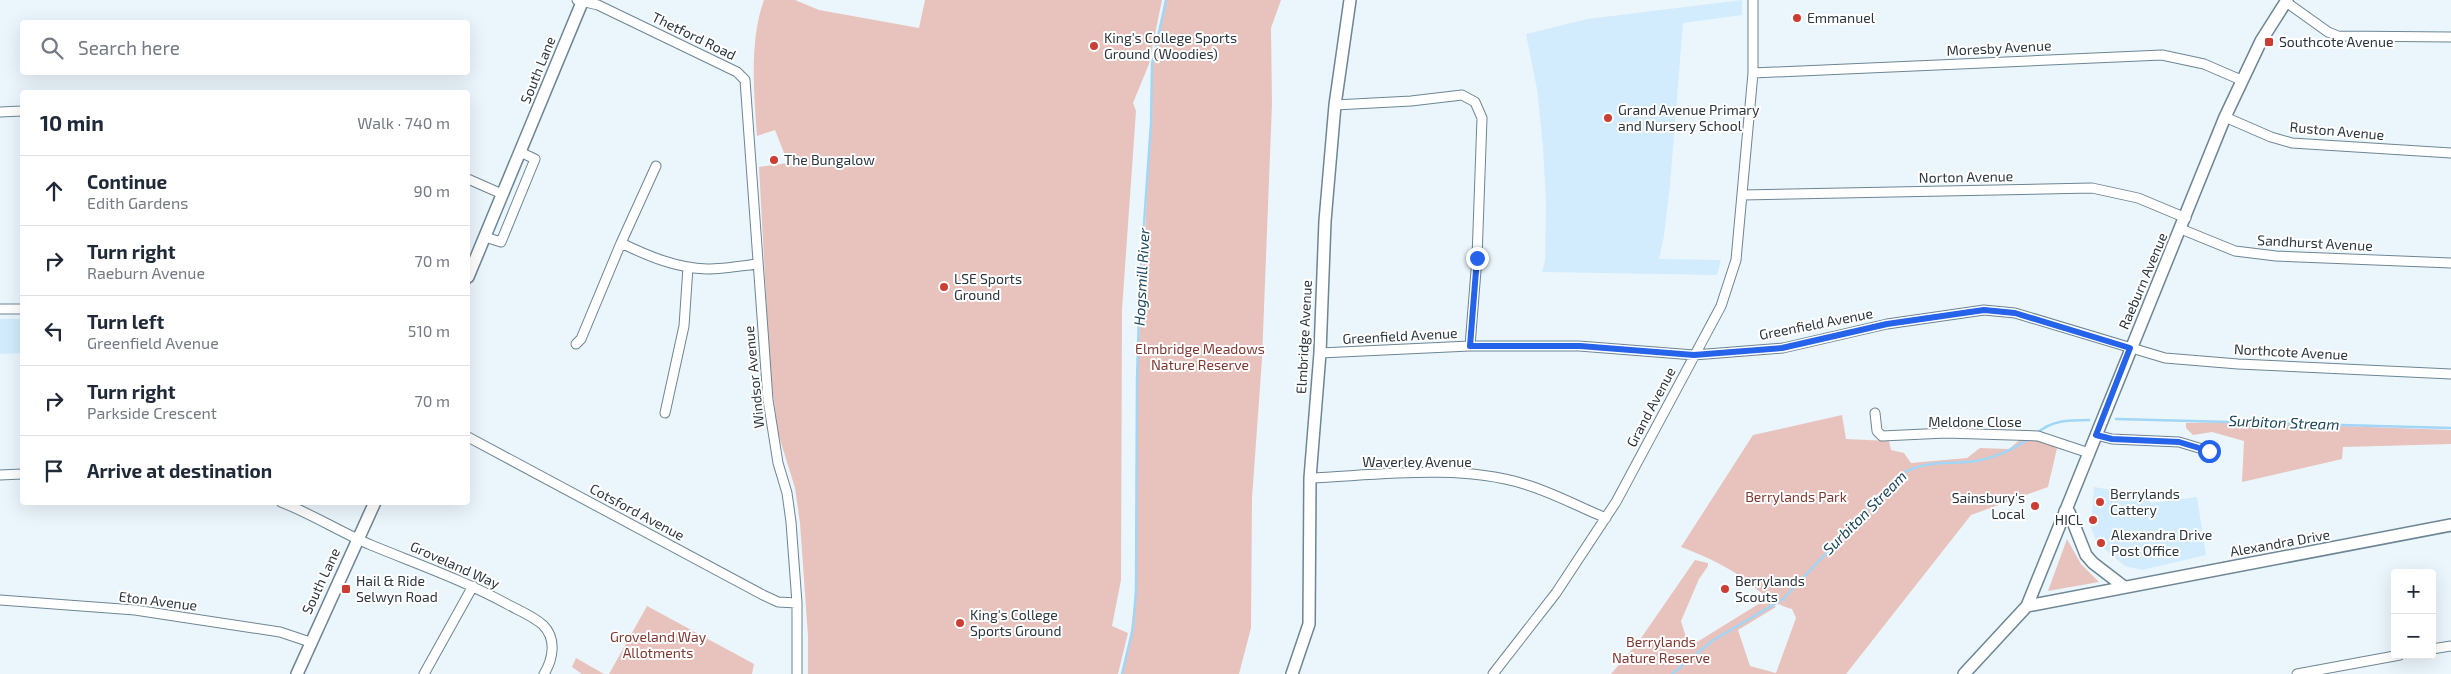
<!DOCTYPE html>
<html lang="en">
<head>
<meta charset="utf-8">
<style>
	body { margin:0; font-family:"Exo 2",sans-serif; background:#f2f2f3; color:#1f2937 }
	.controls { position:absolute; right:15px; bottom:15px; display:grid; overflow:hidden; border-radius:5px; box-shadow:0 5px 20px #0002 }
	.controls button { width:45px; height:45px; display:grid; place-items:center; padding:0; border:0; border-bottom:1px solid #e0e1e3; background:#fff; color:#1f2937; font:25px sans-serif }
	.stop { position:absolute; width:15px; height:15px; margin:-11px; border:4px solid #2563eb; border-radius:50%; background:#fff }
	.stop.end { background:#2563eb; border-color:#fff; box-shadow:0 1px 5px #0008 }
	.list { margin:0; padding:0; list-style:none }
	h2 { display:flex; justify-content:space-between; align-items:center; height:65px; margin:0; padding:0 20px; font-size:21px }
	h2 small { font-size:16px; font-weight:400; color:#747a83 }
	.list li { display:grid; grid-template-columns:32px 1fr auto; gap:15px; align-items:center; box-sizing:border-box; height:70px; padding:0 20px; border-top:1px solid #e0e1e3 }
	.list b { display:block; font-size:19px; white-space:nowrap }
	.list p { margin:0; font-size:16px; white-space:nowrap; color:#747a83 }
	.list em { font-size:16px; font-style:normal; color:#747a83 }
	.icon { flex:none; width:28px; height:28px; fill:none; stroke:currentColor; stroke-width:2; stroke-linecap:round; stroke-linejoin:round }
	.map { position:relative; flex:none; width:2451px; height:674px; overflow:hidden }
	.search { position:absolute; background:#fff; box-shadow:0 5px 20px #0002; left:20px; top:20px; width:450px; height:55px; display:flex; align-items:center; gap:12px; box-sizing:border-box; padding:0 18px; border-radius:5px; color:#747a83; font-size:19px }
	.panel { position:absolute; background:#fff; box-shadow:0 5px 20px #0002; left:20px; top:90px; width:450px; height:415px; border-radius:5px }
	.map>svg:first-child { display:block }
	.built { fill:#d2ecfd }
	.green { fill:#e8c3bd }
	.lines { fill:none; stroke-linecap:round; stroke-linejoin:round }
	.stream { stroke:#a1d6f7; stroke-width:2.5 }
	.street-casing { stroke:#6d8594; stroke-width:11 }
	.secondary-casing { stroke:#6d8594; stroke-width:14 }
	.street { stroke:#fff; stroke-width:9 }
	.secondary { stroke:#fff; stroke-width:11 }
	.route { stroke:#2563eb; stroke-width:6 }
	.poi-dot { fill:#cc3e34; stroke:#fff; stroke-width:2 }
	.labels { text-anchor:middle; stroke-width:4; stroke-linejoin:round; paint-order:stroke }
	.poi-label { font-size:14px; fill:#2c363d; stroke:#fff; text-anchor:start }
	.street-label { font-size:14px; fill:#2c363d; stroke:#fff }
	.park-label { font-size:14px; fill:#803730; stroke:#fff }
	.water-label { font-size:15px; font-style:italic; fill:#19445b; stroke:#fff }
</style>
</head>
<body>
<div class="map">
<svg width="2451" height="674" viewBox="0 0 2451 674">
	<rect width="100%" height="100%" fill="#ebf6fc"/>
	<path class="built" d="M1742,0v15l-59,8 -13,162 -6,51 -5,23 62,1 -4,15 -175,-3 3,-12 1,-56 -3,-58 -6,-57 -11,-55 61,-15z
		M0,319h22v34l-22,1z
		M2094,487l44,7 13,9 46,-6 9,58 -64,15 -17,-4 -28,-23 -6,-15z"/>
	<path class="green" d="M764,0h31l24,10 100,18 6,-28h237l-13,64 -16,39 3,8 -14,199 -1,270 -9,46 16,7 -10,41h-310v-38l-8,-113 -5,-35 -17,-55 -8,-63 -11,-203 29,-4 -13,-33 -18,6c-3,-42 -8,-95 7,-136z
		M1166,0h115l-10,28 1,76 -10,255 -10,139 -1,130 -12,46h-117l7,-29 7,-55 1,-210 14,-257 1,-59z
		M1842,415l4,24 43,2 2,9 13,3 7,10 56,-5 13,-10 29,1 14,-12 35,7 -10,43 -77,28 -125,159h-235l28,-33 56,-81 13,3v3l-9,13 -18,42 8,26 76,-47 11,7 -38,23 12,36 26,7 20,-55 -4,-9c-22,-5 -37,-23 -55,-35 -17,-11 -37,-20 -56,-27l72,-112z
		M2230,422l221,8v14l-108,3 -1,12 -100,23 2,-41 -32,-9 -19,3 -7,-7v-5z
		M2067,539l14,25 18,18 -51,9z
		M647,606l107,58 -2,10h-143z
		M576,658l28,16h-22l-10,-7z"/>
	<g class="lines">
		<path class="stream" d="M2116,419l335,9
			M2036,434c15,-14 33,-14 53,-14
			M1122,674l11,-46 3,-38 1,-210 3,-98 11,-159 1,-59 14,-64
			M1672,674l40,-33 71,-42 117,-124c25,-16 48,-10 76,-14 19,-3 38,-12 54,-23"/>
		<g class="street-casing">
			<path id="street" d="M577,0l21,5 139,67 8,8 23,320 10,63 9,30 4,29 6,81v71
				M2286,2l42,30 10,4 113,1
				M1753,73l409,-18 42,9 37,16
				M1335,105l76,-4 51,-6 13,7 7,16 -5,140 -7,88
				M0,112l22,-1
				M2225,117l46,20 21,6 159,10
				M468,179l34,15
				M1742,195l350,-7 46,10 48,20
				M2181,229l54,22 41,5 175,7
				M485,237l16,5 34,-83 -15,-7
				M621,243c27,13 55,25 86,26 16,0 34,-3 50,-5
				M0,309h22
				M576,344l5,-5 40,-96 35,-77
				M1320,353l150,-7h109l115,9 89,-7 104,-24 97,-14 31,3 150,45 73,6 213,10
				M665,413l19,-87 4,-59
				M1875,413l2,18 5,5 64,-3 92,3 51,17
				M2096,435l16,4 67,3 30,9
				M468,437l295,158 15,7 19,1
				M0,475l22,-1
				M1310,478c68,-3 149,-14 214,6 28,8 55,23 82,34
				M281,502c31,12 59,30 90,43 46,19 92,35 136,59 11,6 26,12 36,21 14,14 10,34 1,49
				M0,600l135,10 145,22 30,10
				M2432,649l19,-3
				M424,674l49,-88
				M1493,674l63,-81 60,-91 105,-196 15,-46 17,-187v-73
				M2297,674l103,-19"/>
		</g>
		<g class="secondary-casing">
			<path id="secondary" d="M468,277l115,-277
				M2065,511l4,1 17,43 7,8 30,23
				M2027,606l424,-81
				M297,674l78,-172
				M1292,674l17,-50 1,-146 10,-125 5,-132 10,-116 15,-105
				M1964,674l63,-68 198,-489 36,-76 26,-41"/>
		</g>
		<use href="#street" class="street"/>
		<use href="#secondary" class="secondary"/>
	</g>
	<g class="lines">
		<path class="route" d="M1477,258l-7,88h110l114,9 88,-7 105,-24 97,-14 31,3 115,35 -34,87 16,4 67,3 30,9"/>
	</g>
	<g class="poi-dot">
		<circle cx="1797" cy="18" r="5"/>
		<rect x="2264" y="37" width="10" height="10" rx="2.5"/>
		<circle cx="1094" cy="46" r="5"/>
		<circle cx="1608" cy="118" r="5"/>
		<circle cx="774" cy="160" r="5"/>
		<circle cx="944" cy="287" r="5"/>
		<circle cx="2100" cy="502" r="5"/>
		<circle cx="2035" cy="506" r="5"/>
		<circle cx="2093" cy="520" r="5"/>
		<circle cx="2101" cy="543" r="5"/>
		<rect x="341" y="584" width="10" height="10" rx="2.5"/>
		<circle cx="1725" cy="589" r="5"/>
		<circle cx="960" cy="623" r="5"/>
	</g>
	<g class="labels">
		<g class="poi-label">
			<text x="1807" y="23">Emmanuel</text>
			<text x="1104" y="43">King's College Sports<tspan x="1104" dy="16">Ground (Woodies)</tspan></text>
			<text x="2279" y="47">Southcote Avenue</text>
			<text x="1618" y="115">Grand Avenue Primary<tspan x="1618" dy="16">and Nursery School</tspan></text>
			<text x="784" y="165">The Bungalow</text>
			<text x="954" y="284">LSE Sports<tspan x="954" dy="16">Ground</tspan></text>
			<text x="2110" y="499">Berrylands<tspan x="2110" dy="16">Cattery</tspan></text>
			<text x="2025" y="503" text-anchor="end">Sainsbury's<tspan x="2025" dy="16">Local</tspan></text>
			<text x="2083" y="525" text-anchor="end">HICL</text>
			<text x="2111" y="540">Alexandra Drive<tspan x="2111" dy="16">Post Office</tspan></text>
			<text x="356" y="586">Hail &amp; Ride<tspan x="356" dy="16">Selwyn Road</tspan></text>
			<text x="1735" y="586">Berrylands<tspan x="1735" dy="16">Scouts</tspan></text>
			<text x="970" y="620">King's College<tspan x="970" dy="16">Sports Ground</tspan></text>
		</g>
		<g class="street-label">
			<text transform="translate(694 36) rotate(26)" y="5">Thetford Road</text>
			<text transform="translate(1999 48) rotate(-3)" y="5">Moresby Avenue</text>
			<text transform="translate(538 70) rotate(-68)" y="5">South Lane</text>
			<text transform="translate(2337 131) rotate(5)" y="5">Ruston Avenue</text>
			<text transform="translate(1966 177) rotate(-1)" y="5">Norton Avenue</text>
			<text transform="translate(2315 243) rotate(3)" y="5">Sandhurst Avenue</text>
			<text transform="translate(2143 281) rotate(-67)" y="5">Raeburn Avenue</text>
			<text transform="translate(1816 324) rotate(-11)" y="5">Greenfield Avenue</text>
			<text transform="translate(1400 336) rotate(-3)" y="5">Greenfield Avenue</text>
			<text transform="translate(1304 337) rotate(-87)" y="5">Elmbridge Avenue</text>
			<text transform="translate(2291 352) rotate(3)" y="5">Northcote Avenue</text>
			<text transform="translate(754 377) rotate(-96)" y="5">Windsor Avenue</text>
			<text transform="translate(1651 407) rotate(-62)" y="5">Grand Avenue</text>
			<text x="1975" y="427">Meldone Close</text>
			<text x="1417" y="467">Waverley Avenue</text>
			<text transform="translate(637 512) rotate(28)" y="5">Cotsford Avenue</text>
			<text transform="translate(2280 543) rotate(-10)" y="5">Alexandra Drive</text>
			<text transform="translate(455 565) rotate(24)" y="5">Groveland Way</text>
			<text transform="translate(321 581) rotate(-65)" y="5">South Lane</text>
			<text transform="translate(158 601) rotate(7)" y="5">Eton Avenue</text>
		</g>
		<g class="park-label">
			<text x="1200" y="354">Elmbridge Meadows<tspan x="1200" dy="16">Nature Reserve</tspan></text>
			<text x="1796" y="502">Berrylands Park</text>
			<text x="658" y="642">Groveland Way<tspan x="658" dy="16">Allotments</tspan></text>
			<text x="1661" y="647">Berrylands<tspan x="1661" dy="16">Nature Reserve</tspan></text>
		</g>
		<g class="water-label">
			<text transform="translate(1142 277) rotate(-87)" y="5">Hogsmill River</text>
			<text transform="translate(2284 423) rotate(2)" y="5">Surbiton Stream</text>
			<text transform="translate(1865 513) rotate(-45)" y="5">Surbiton Stream</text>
		</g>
	</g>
</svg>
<div class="controls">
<button>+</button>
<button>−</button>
</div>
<div class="stop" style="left:2209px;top:451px"></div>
<div class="stop end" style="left:1477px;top:258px"></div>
<div class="search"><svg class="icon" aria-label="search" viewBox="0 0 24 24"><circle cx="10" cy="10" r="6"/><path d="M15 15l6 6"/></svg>Search here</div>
<section class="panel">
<h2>10 min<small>Walk · 740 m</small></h2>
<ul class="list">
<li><svg class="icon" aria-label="ahead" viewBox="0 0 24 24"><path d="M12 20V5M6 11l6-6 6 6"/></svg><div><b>Continue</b><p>Edith Gardens</p></div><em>90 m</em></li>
<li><svg class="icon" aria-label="right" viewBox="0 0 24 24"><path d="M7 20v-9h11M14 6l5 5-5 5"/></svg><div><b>Turn right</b><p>Raeburn Avenue</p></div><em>70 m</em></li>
<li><svg class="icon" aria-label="left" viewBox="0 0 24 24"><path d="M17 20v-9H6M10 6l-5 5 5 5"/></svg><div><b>Turn left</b><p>Greenfield Avenue</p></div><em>510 m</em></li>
<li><svg class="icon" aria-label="right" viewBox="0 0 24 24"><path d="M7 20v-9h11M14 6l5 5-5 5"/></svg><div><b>Turn right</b><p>Parkside Crescent</p></div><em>70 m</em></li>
<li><svg class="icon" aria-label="arrive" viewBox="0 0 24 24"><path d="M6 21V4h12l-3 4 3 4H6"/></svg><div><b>Arrive at destination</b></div></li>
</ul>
</section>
</div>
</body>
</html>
